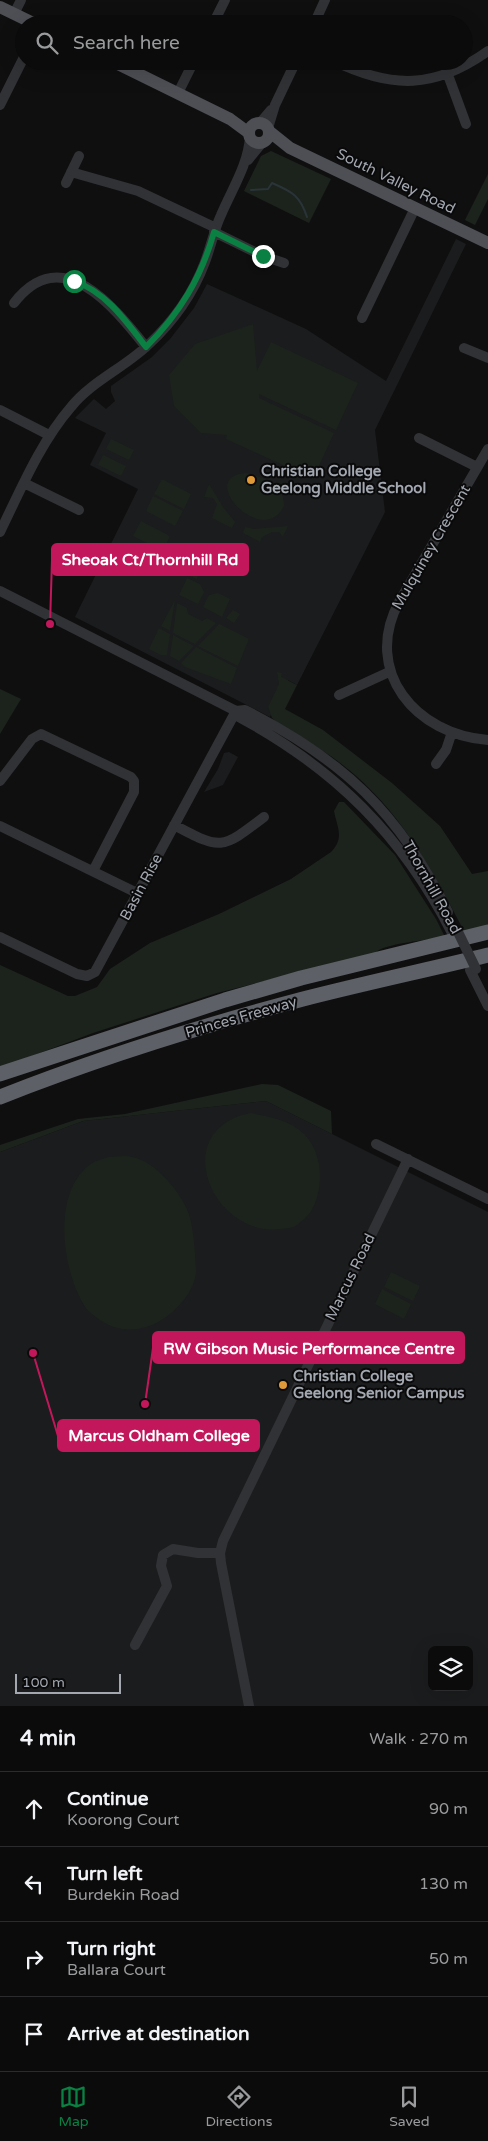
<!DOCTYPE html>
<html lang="en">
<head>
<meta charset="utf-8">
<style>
	body { margin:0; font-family:"Varela Round",sans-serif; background:#141415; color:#f1f3f6 }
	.controls { position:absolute; right:15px; bottom:15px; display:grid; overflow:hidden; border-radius:8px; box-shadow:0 5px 20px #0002 }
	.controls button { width:45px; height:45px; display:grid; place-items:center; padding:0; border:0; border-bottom:1px solid #2b2b2d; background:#0b0b0c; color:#f1f3f6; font:25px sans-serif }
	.scale { position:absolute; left:15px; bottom:12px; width:106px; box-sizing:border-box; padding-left:5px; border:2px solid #a2a7b0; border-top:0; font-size:14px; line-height:18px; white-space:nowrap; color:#a2a7b0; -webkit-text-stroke:4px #0a0a0b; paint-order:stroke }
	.stop { position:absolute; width:15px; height:15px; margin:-11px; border:4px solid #0b8043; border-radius:50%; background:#fff }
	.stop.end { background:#0b8043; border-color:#fff; box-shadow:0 1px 5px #0008 }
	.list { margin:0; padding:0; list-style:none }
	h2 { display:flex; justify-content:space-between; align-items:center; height:65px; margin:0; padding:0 20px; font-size:21px }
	h2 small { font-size:16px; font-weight:400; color:#9a9b9d }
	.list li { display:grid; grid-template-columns:32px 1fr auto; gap:15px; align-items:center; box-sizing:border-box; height:75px; padding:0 20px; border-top:1px solid #2b2b2d }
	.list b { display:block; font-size:19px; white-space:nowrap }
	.list p { margin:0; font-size:16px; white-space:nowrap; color:#9a9b9d }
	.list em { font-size:16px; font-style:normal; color:#9a9b9d }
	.icon { flex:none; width:28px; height:28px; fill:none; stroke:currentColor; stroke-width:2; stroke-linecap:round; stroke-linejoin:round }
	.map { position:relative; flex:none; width:488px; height:1706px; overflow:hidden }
	.search { position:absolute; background:#0b0b0c; box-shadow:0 5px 20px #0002; left:15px; right:15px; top:15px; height:55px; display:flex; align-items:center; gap:12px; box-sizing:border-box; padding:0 18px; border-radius:28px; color:#9a9b9d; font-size:19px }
	.sheet { height:365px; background:#0b0b0c }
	nav { display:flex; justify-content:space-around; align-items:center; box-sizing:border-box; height:70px; border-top:1px solid #2b2b2d; background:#0b0b0c; font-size:14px; color:#9a9b9d }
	nav a { display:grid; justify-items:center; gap:2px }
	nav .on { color:#0b8043 }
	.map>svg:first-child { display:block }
	.built { fill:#1b1c1d; fill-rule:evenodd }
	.green { fill:#1c231c }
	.water { fill:#2a3338 }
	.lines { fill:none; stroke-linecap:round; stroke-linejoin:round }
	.stream { stroke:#2a3338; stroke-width:2 }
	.minor { stroke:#313235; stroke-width:10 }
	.major { stroke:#4d4f54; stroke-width:12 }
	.highway { stroke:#5d6066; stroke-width:15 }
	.minor-bridge { stroke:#313235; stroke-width:10 }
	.route { stroke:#0b8043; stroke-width:6 }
	.poi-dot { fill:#e09938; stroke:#0a0a0b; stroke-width:2 }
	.labels { text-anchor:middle; stroke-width:4; stroke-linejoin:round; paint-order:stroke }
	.street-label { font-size:15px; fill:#a2a7b0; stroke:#0a0a0b }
	.poi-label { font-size:15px; font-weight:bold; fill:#a2a7b0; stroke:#0a0a0b; text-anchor:start }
	.leader { fill:none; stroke:#c2185b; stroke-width:2 }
	.callout-dot { fill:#c2185b; stroke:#0a0a0b; stroke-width:2 }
	.callout { fill:#c2185b; stroke:#c2185b; stroke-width:2 }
	.callout-label { font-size:16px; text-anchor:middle; font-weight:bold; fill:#fff }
</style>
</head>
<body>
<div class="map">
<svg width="488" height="1706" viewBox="0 0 488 1706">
	<rect width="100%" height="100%" fill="#0f0f10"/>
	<path class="built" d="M456,239l10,5 -91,186 10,82 -88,173 -9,-5 -18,37 -195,-100 63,-128 -48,-24 16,-32 -31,-15 19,-19 12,10 9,-8 -4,-9v-6l41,-29 18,-18 24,-31 13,-24 99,45 80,52z
		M229,752l9,5 -15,28 -19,7 14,-23 6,-16z
		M266,1101l222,111v494h-488v-554l83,-31zM432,1650h37v37h-37z"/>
	<path class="green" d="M271,151l60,28 -22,44 -65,-32 17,-35z
		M488,174v25l-13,26 -10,-5z
		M253,324l4,47 14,-29 87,41 -22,47 -77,-36v4l75,35 -21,46 -87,-40 1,-4 -26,-2 -27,-27 -5,-31 26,-31z
		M111,439l23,11 -5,10 -23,-11z
		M103,455l23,11 -5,10 -23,-11z
		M247,473c17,4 38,13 37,33 -22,44 -90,-31 -37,-33z
		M162,479l29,15 -7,15 -30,-15z
		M209,484l14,23 12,15 -3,6 -20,-10 5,-14 -4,-6 -9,-1z
		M153,496l30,15 -8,15 -29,-15z
		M141,521l29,15 -7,15 -30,-15z
		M288,526l-5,11 -4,-5h-7l-10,5 -2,5 -17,-9 2,-6 9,2z
		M197,551l6,3 -3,22 -2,-1 -1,4 -12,-5z
		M187,578l13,6 4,8 -6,12 -19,-9z
		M218,593l12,6 -8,18 -19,-10 6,-12z
		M175,600l-5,31 -9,-5z
		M177,603l10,5 1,6 14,7 5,-3 9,5 -21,21 -22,-11z
		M233,610l7,4 -6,9 -8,-5z
		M219,624l30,15 -11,27 -40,-20z
		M159,628l11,6 -3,21h-6l-12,-6z
		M173,635l21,11 -15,15 -9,-5z
		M196,647l41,21 -6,16 -46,-17 -4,-4z
		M277,672l5,1 -1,4 16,8 -12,24 38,21 69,53 48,43 32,48 16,-3v57l-23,5c-33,-64 -67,-127 -126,-171 -20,-16 -49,-27 -67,-44l-4,-11 11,-23z
		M0,689l21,10 -21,35z
		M339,802h5l51,53 41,64 9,18c-15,3 -61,6 -70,16l-158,40 -124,40 -93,35v-103l68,31h7l22,-9 13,-18 40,-26 69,-29 72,-35 40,-27c14,-14 6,-25 3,-41z
		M262,1084l16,1 53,26 1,23 -66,-33 -183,20 -83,31v-7l78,-26 47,-5z
		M250,1113c17,3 40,7 53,20 21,19 22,59 6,81 -3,4 -8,7 -11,10 -5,5 -11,4 -18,5 -69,8 -112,-99 -30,-116z
		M109,1157c7,0 16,-2 23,0 23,4 49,35 57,57 5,17 6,38 7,56 0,17 -13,33 -26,44 -22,18 -51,22 -74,3 -4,-3 -9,-7 -11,-10 -23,-37 -33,-111 3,-141 5,-5 15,-7 21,-9z
		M391,1272l29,14 -7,15 -29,-14z
		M382,1289l29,15 -7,15 -29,-15z"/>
	<path class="water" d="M206,1420l5,9 -23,12 -5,-8z"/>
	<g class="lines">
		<path class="stream" d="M251,190l17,-1 4,-6c21,9 28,13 35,34"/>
		<path class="minor" d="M14,14l7,-14
			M213,24l12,-24
			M314,24l11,-24
			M334,61c58,28 101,28 154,-10
			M448,75l18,49
			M178,93l16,-32
			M0,105l24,-48
			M260,123l11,-13
			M268,128l7,-23 21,-44
			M248,160l13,-16
			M71,172l67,19 78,37
			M66,183l13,-27
			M214,232l49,24 21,7
			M14,303c48,-62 100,4 132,44
			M362,318l53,-110
			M464,348l24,10
			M0,410l49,25
			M419,438l58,29
			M488,449l-89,153c-37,69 17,133 89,138
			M24,483l55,27
			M0,532c21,-43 40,-89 71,-125 21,-26 53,-39 77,-62 25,-23 45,-51 57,-83 6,-16 9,-32 16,-47 11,-26 27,-50 29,-78
			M0,591l236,120 3,6c96,52 163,118 213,216
			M339,695l50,-23
			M236,711l9,-1c97,49 155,103 203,202
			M436,764l10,-14 6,-18
			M0,781l32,-42 9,-5 90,43 3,4v11l-41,79
			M174,825c47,25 47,25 90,-8
			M0,826l137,67
			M0,937l77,37 10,2 8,-4 141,-261
			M470,970l18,36
			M376,1144l112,55
			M135,1645l32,-59 -6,-20 2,-11 10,-6 25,4h22
			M249,1706l-28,-143 -1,-10 3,-12 185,-382"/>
		<path class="major" d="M0,7l35,17
			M112,61l118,58 19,14
			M249 133a10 10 0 1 1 20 0a10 10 0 1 1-20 0Z
			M270,132l20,16 198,95"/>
		<path class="highway" d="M0,1074l225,-74 76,-22 187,-46
			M0,1097c99,-39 201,-71 303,-98 62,-16 124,-29 185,-44"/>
		<path class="minor-bridge" d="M458,932l18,37"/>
	</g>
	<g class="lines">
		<path class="route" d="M74,281c32,11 52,40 72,66 34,-34 55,-69 68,-115l49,24"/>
	</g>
	<g class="poi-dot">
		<circle cx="251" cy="480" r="5"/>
		<circle cx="283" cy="1385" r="5"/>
	</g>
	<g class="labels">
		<g class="street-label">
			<text transform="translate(396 181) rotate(26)" y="5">South Valley Road</text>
			<text transform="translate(431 547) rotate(-60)" y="5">Mulquiney Crescent</text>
			<text transform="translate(141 887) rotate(-62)" y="5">Basin Rise</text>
			<text transform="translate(432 887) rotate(61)" y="5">Thornhill Road</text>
			<text transform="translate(241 1017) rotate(-16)" y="5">Princes Freeway</text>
			<text transform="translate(350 1277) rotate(-64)" y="5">Marcus Road</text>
		</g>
		<g class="poi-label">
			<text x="261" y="476">Christian College<tspan x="261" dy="17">Geelong Middle School</tspan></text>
			<text x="293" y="1381">Christian College<tspan x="293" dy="17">Geelong Senior Campus</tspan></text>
		</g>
	</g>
	<path class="leader" d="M50 624L52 560M145 1404L153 1348M33 1353L58 1436"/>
	<g class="callout-dot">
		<circle cx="50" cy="624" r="5"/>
		<circle cx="145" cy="1404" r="5"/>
		<circle cx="33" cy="1353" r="5"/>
	</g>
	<g class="callout">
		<rect x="52" y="544" width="196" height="31" rx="5"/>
		<rect x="153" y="1332" width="311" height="31" rx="5"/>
		<rect x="58" y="1420" width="201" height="31" rx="5"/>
	</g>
	<g class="callout-label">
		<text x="150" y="565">Sheoak Ct/Thornhill Rd</text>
		<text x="309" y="1354">RW Gibson Music Performance Centre</text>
		<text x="159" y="1441">Marcus Oldham College</text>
	</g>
</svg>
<div class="controls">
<button><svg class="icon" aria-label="layers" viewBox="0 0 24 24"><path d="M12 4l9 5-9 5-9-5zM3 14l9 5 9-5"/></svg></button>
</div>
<div class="scale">100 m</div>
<div class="stop" style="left:74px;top:281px"></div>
<div class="stop end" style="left:263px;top:256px"></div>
<div class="search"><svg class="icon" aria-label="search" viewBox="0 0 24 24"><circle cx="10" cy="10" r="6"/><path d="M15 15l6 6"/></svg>Search here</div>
</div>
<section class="sheet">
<h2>4 min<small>Walk · 270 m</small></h2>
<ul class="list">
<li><svg class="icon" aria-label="ahead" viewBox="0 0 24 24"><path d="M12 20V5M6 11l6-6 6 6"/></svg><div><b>Continue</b><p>Koorong Court</p></div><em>90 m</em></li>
<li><svg class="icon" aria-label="left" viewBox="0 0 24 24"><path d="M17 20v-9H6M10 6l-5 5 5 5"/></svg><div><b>Turn left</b><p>Burdekin Road</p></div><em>130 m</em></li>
<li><svg class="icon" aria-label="right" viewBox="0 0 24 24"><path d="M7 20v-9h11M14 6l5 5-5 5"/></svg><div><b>Turn right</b><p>Ballara Court</p></div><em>50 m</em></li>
<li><svg class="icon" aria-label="arrive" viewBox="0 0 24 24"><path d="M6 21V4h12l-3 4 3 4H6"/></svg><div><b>Arrive at destination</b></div></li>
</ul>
</section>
<nav>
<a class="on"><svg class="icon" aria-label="map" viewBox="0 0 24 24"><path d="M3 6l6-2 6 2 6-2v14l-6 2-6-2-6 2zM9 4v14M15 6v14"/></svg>Map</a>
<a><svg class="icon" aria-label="directions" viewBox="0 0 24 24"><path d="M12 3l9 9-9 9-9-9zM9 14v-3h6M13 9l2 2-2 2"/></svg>Directions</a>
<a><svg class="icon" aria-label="saved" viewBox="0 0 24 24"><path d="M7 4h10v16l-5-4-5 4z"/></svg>Saved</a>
</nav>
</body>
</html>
